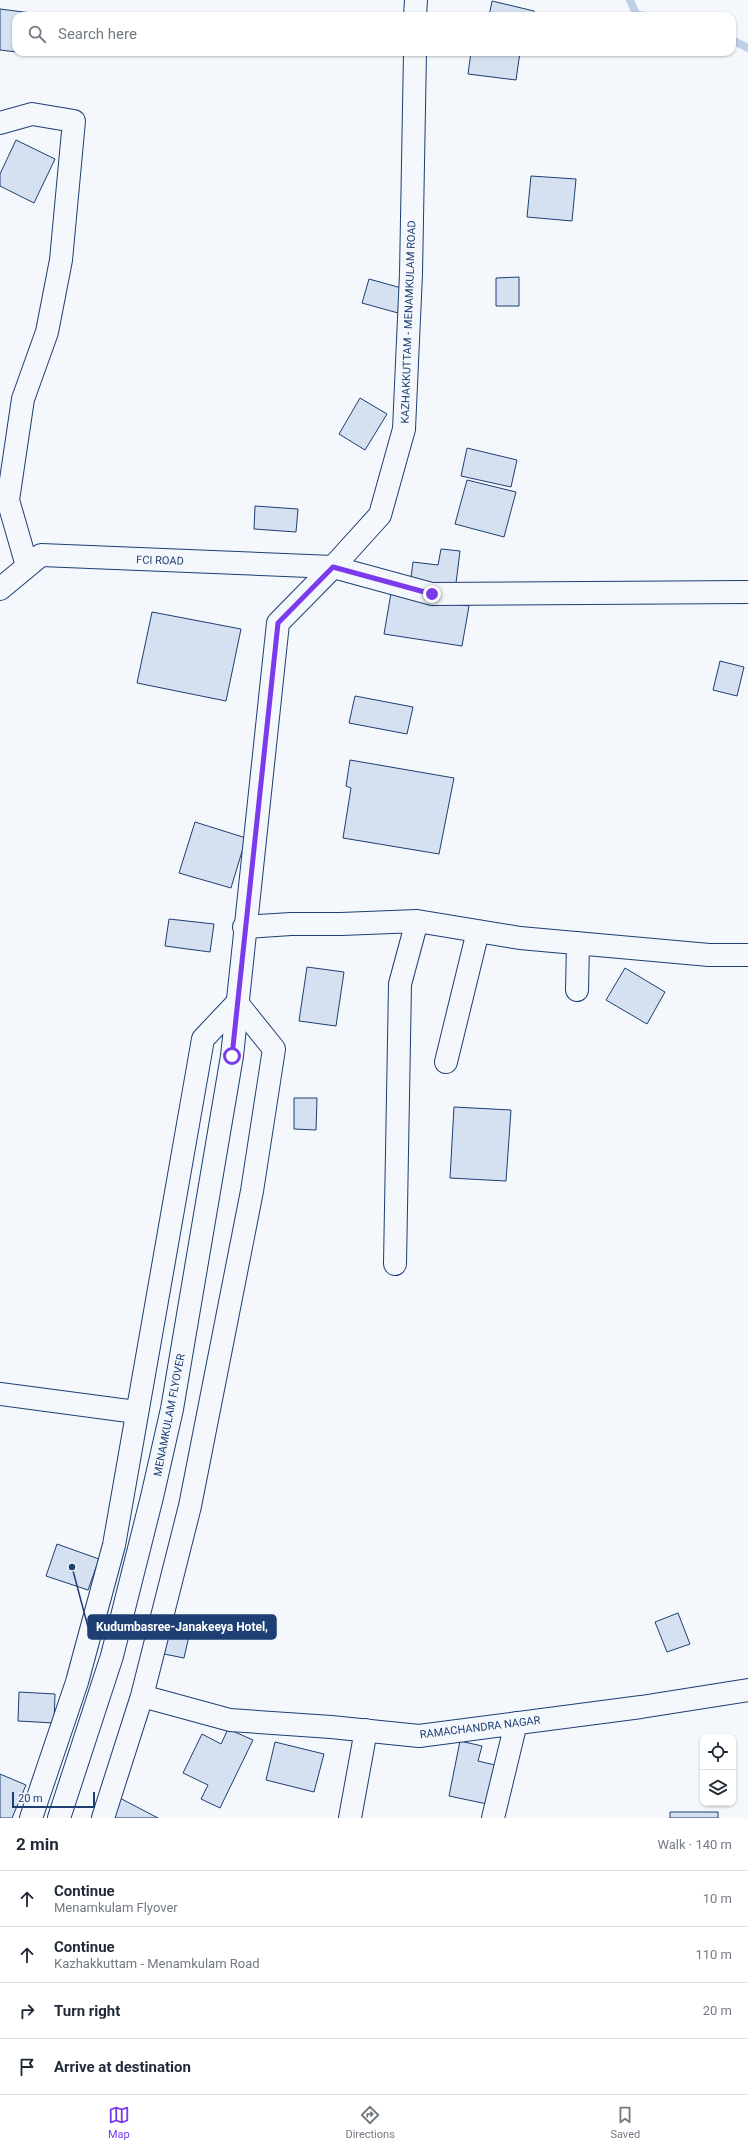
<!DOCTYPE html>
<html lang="en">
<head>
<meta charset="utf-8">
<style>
	body { margin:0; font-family:Roboto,sans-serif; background:#f2f2f3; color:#1f2937 }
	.controls { position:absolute; right:12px; bottom:12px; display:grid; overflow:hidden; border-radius:8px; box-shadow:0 1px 3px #0004 }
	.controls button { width:36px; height:36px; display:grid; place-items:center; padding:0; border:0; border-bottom:1px solid #e0e1e3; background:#fff; color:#1f2937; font:20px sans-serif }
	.scale { position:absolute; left:12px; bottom:10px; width:83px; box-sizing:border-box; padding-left:4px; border:2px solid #1d3f73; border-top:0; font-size:11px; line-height:14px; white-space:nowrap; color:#1d3f73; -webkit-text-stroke:3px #f4f7fb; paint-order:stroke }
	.stop { position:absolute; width:12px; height:12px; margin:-9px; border:3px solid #7c3aed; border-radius:50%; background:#fff }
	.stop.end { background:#7c3aed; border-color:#fff; box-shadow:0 1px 4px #0008 }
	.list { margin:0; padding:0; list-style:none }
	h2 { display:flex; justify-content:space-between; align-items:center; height:52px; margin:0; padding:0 16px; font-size:17px }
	h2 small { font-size:13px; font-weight:400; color:#747a83 }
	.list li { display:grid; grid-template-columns:26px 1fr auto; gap:12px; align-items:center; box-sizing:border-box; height:56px; padding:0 16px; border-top:1px solid #e0e1e3 }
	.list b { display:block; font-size:15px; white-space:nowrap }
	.list p { margin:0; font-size:13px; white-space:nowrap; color:#747a83 }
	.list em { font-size:13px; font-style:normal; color:#747a83 }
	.icon { flex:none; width:22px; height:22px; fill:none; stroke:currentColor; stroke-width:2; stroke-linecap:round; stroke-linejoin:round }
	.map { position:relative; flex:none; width:748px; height:1818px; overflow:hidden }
	.search { position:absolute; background:#fff; box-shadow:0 1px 3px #0004; left:12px; right:12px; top:12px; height:44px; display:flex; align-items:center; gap:10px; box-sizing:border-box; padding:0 14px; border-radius:12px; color:#747a83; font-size:15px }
	.sheet { height:276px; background:#fff }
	nav { display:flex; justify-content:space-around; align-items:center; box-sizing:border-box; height:56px; border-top:1px solid #e0e1e3; background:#fff; font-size:11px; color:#747a83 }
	nav a { display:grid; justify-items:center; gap:2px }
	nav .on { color:#7c3aed }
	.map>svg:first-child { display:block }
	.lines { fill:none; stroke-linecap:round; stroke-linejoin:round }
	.stream { stroke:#bed0e5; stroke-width:8 }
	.building { fill:#d5e0f0; stroke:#1d3f73 }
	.minor-casing { stroke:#1d3f73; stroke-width:24 }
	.major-casing { stroke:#1d3f73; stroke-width:24 }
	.minor { stroke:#f4f7fb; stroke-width:22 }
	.major { stroke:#f4f7fb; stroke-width:22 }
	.route { stroke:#7c3aed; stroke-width:5 }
	.labels { text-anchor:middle; stroke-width:3; stroke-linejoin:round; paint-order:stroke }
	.street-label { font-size:11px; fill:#1d3f73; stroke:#f4f7fb }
	.leader { fill:none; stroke:#1d3f73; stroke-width:1.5 }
	.callout-dot { fill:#1d3f73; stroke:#f4f7fb; stroke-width:1.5 }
	.callout { fill:#1d3f73; stroke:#1d3f73; stroke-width:1.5 }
	.callout-label { font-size:12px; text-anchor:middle; font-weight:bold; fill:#fff }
</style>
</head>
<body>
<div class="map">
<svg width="748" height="1818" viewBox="0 0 748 1818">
	<rect width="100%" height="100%" fill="#f4f7fb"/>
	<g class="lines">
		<path class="stream" d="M630,0l6,14 9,2
			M732,40l16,8"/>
	</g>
	<path class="building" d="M492,1l42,10 -1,5h-44z
		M0,9l39,5 -1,2h-22v36h17v2l-33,-4z
		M471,52h49l-4,28 -48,-6z
		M16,140l39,19 -21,44 -34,-17v-12z
		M531,176l45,3 -4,42 -45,-4z
		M519,277v29h-23v-28z
		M369,279l36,10 -7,24 -36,-10z
		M360,398l27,16 -22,36 -26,-16z
		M467,448l50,12 -6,27 -50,-11z
		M467,480l49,12 -12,45 -49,-13z
		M255,506l43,3 -2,23 -42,-3z
		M441,549l19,2 -5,40 -45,-6 3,-23 25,3z
		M391,593l78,13 -7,40 -78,-12z
		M152,612l89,17 -15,72 -89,-18z
		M720,661l24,6 -7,29 -24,-6z
		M355,696l58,11 -6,27 -58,-11z
		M350,760l104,18 -15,76 -96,-16 8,-50 -5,-2z
		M195,822l51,16 -15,50 -52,-15z
		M169,919l45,5 -4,28 -45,-6z
		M307,967l37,5 -8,54 -37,-5z
		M625,968l40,24 -18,32 -41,-24z
		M294,1098h23l-1,32 -22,-1z
		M454,1107l57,3 -5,71 -56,-3z
		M57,1544l42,15 -11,31 -42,-14z
		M678,1613l12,31 -23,8 -12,-30z
		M169,1632l20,4 -5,22 -20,-4z
		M19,1692l36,2 -1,29 -36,-2z
		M228,1729l25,11 -33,68 -19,-9 7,-14 -25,-12 19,-39 19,10z
		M460,1741l22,5 -4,15 17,4 -8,39 -38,-8z
		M275,1742l49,12 -10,38 -48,-12z
		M0,1774l26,11 -14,33h-12z
		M114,1795l44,23h-56z
		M670,1812h48v6h-48z"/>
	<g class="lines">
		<g class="minor-casing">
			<path id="minor" d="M0,123l32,-9 42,7 -13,139 -14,72 -24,67 -15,101 19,66
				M0,589l41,-34 292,12 99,27 316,-2
				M244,927l47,-3h50l76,-3 103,17 189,17h39
				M577,990l1,-47
				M446,1062l32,-131
				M395,1264l5,-280 17,-63
				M0,1394l136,18
				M142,1696l88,24 101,7 88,9 222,-29 107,-17
				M31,1818l46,-136 37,-137 89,-506 34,-36 37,46 -22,142 -62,315 -48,190 -39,122
				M350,1818l16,-88
				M493,1818l23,-95"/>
		</g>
		<g class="major-casing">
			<path id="major" d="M415,16l1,-16
				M59,1818l53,-162 40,-159 20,-88 60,-353 46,-433 55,-56 47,-52 24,-86 7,-155 4,-222"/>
		</g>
		<use href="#minor" class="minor"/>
		<use href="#major" class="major"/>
	</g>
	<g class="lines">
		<path class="route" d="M232,1056l46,-433 55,-56 99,27"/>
	</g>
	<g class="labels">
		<g class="street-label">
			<text transform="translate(408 322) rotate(-88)" y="4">KAZHAKKUTTAM - MENAMKULAM ROAD</text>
			<text transform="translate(160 560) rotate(2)" y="4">FCI ROAD</text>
			<text transform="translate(169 1415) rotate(-79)" y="4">MENAMKULAM FLYOVER</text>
			<text transform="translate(480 1727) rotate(-7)" y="4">RAMACHANDRA NAGAR</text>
		</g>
	</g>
	<path class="leader" d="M72 1567L88 1627"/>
	<circle class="callout-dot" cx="72" cy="1567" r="4"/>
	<rect class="callout" x="88" y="1615" width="188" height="24" rx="4"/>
	<g class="callout-label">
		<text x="182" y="1631">Kudumbasree-Janakeeya Hotel,</text>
	</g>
</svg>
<div class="controls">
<button><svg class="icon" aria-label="locate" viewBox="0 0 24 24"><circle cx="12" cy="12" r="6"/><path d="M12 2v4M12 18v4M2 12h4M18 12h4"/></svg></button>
<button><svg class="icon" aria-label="layers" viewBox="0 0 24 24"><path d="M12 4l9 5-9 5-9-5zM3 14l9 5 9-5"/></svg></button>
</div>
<div class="scale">20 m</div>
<div class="stop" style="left:232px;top:1056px"></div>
<div class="stop end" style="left:432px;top:594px"></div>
<div class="search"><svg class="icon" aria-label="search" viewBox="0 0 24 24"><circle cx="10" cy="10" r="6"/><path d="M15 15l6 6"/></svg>Search here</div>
</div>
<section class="sheet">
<h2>2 min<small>Walk · 140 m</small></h2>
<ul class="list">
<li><svg class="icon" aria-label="ahead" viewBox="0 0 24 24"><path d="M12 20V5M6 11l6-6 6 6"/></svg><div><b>Continue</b><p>Menamkulam Flyover</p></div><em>10 m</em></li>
<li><svg class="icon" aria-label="ahead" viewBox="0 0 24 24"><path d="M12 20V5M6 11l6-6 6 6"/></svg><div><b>Continue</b><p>Kazhakkuttam - Menamkulam Road</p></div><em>110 m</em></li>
<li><svg class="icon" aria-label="right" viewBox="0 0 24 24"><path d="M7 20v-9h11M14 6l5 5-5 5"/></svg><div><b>Turn right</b></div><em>20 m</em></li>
<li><svg class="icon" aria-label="arrive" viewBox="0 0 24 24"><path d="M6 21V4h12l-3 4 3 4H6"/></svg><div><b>Arrive at destination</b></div></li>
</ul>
</section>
<nav>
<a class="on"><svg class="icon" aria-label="map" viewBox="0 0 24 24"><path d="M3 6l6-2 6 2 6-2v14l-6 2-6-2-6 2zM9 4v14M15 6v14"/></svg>Map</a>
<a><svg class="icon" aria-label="directions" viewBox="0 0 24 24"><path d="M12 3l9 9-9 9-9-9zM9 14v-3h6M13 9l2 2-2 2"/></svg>Directions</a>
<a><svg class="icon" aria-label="saved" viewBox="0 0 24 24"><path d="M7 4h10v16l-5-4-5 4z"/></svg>Saved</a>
</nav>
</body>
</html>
